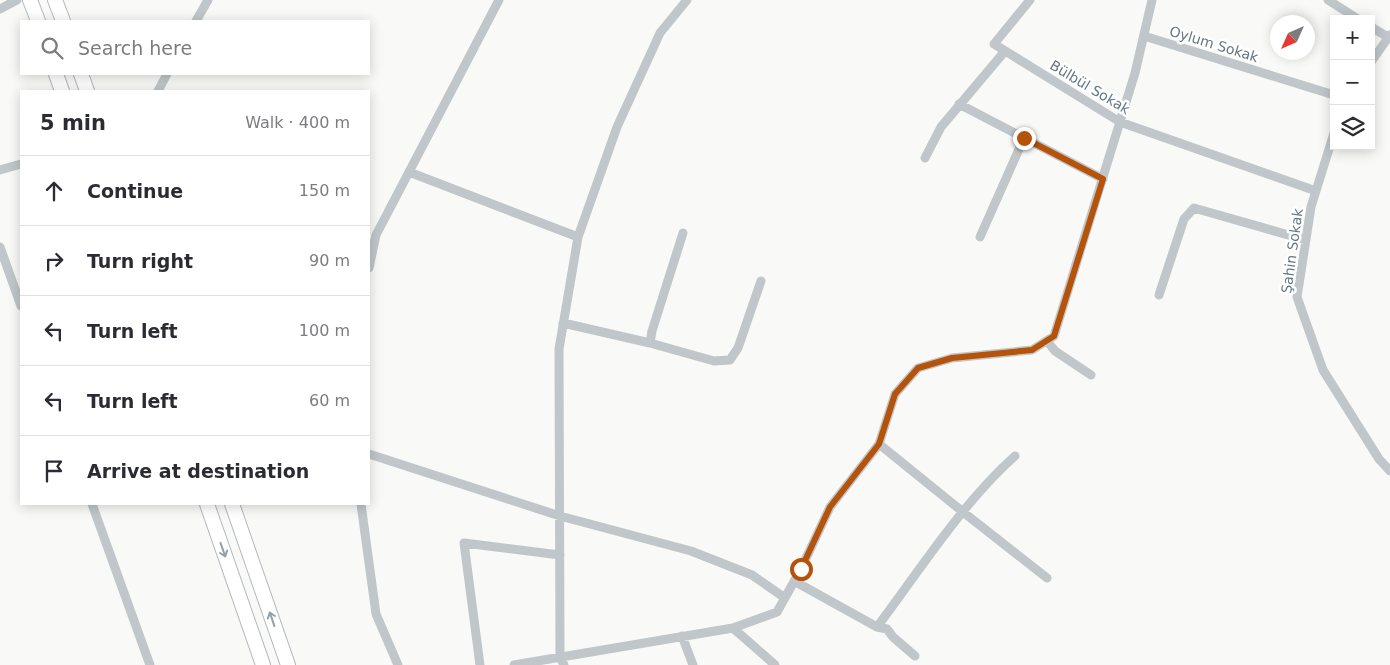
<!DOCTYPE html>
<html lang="en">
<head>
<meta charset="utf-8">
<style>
	body { margin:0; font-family:"DejaVu Sans",sans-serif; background:#f2f2f3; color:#2b2b33 }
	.controls { position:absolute; right:15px; top:15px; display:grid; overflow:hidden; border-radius:0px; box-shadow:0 2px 12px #0003 }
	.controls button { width:45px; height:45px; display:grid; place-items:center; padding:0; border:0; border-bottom:1px solid #e1e1e2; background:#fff; color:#2b2b33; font:25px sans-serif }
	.compass { position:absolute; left:1270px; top:15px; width:45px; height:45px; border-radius:50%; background:#fff; box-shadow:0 2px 12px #0003; rotate:225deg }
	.stop { position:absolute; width:15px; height:15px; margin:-11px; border:4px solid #b45309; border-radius:50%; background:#fff }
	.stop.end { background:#b45309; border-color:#fff; box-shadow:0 1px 5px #0008 }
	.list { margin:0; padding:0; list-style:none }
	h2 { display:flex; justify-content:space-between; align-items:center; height:65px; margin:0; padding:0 20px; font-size:21px }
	h2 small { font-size:16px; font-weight:400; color:#7c7c81 }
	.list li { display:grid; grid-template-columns:32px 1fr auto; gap:15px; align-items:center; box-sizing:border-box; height:70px; padding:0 20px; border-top:1px solid #e1e1e2 }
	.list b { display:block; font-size:19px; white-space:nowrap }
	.list em { font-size:16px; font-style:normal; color:#7c7c81 }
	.icon { flex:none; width:28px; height:28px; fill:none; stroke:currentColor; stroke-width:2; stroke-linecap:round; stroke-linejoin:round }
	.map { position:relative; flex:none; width:1390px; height:665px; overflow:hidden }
	.search { position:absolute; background:#fff; box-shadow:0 2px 12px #0003; left:20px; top:20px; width:350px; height:55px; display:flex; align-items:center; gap:12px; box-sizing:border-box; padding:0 18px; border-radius:0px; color:#7c7c81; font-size:19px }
	.panel { position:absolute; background:#fff; box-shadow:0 2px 12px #0003; left:20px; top:90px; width:350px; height:415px; border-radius:0px }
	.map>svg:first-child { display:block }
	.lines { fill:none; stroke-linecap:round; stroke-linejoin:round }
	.trunk-casing { stroke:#b4b9bc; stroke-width:16 }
	.minor { stroke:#c0c6c9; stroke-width:9 }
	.trunk { stroke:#fff; stroke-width:14 }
	.oneway { stroke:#93a0a7 }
	.route { stroke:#b45309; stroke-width:6 }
	.labels { text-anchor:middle; stroke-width:5; stroke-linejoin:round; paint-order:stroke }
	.street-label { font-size:14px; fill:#657881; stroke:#fff }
</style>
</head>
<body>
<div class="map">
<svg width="1390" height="665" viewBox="0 0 1390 665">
	<rect width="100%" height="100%" fill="#f9f9f7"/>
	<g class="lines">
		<g class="trunk-casing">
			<path id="trunk" d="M30,0l8,21
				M55,0l8,21
				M56,74l6,17
				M81,74l6,17
				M207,504l56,161
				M232,504l56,161"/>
		</g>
		<path class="minor" d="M1030,0l-36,44 126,78 196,69
			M1328,0l30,19
			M0,9l17,-9
			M196,21l12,-21
			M1371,27l17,10
			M1144,36l190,59
			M1371,62l19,-27
			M158,91l9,-17
			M959,104l144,75
			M1334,133l-23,74 -14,90 26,73 56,89 11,12
			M925,158l16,-31 64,-76
			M0,170l21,-6
			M409,172l169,65
			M980,237l44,-99
			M0,247l21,59
			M369,268l7,-33 123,-235
			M1159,295l25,-76 10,-11 112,32
			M563,323l87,20 64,18 16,-1 8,-12 23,-67
			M1047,341l8,10 36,24
			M650,343l2,-12 31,-98
			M879,444l84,68 84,66
			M369,454l191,62 131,35 61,24 33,23
			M92,504l58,161
			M361,504l15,110 22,51
			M794,581l83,46c43,-57 86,-125 138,-171
			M877,627l10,2 6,8 22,19
			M733,628l42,37
			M682,636l11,29
			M480,665l-16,-122 96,12
			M514,665l219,-37 44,-16 24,-43 29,-62 49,-63 16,-50 23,-26 34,-10 80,-8 22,-14 81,-263 17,-73
			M564,665l-4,-8 -1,-308 19,-112 39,-110 43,-94 27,-33"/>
		<use href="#trunk" class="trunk"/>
	</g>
	<defs><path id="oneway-shaft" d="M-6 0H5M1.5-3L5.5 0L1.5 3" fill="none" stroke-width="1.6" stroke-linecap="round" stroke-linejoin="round" transform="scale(1.25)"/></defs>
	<g class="oneway">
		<use href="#oneway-shaft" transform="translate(223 550) rotate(71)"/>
		<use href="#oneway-shaft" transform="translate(272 619) rotate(-109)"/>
	</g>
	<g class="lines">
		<path class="route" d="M801,569l29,-62 49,-63 16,-50 23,-26 34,-10 80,-8 22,-14 49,-157 -79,-41"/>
	</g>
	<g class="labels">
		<g class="street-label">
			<text transform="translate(1214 44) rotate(17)" y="5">Oylum Sokak</text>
			<text transform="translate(1090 87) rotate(31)" y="5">Bülbül Sokak</text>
			<text transform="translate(1292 251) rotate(-82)" y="5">Şahin Sokak</text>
		</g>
	</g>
</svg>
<div class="controls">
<button>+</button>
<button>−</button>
<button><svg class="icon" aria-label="layers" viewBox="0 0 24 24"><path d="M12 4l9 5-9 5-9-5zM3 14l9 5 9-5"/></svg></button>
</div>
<svg class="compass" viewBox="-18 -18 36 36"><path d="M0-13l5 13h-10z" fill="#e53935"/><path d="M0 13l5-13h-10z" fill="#7c7c81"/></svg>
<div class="stop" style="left:801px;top:569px"></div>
<div class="stop end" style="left:1024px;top:138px"></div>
<div class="search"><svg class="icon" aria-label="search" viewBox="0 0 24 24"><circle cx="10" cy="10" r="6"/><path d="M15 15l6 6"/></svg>Search here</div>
<section class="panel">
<h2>5 min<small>Walk · 400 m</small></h2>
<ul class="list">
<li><svg class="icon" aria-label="ahead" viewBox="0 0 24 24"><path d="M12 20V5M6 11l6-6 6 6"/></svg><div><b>Continue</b></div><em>150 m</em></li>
<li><svg class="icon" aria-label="right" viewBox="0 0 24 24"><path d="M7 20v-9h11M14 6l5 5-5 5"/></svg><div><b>Turn right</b></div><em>90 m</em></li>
<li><svg class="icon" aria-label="left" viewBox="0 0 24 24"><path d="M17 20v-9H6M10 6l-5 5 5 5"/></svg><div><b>Turn left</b></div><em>100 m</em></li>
<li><svg class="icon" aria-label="left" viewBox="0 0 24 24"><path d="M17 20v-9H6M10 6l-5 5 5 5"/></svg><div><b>Turn left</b></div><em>60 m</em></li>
<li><svg class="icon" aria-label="arrive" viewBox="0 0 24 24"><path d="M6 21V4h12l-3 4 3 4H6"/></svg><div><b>Arrive at destination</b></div></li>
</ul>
</section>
</div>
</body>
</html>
